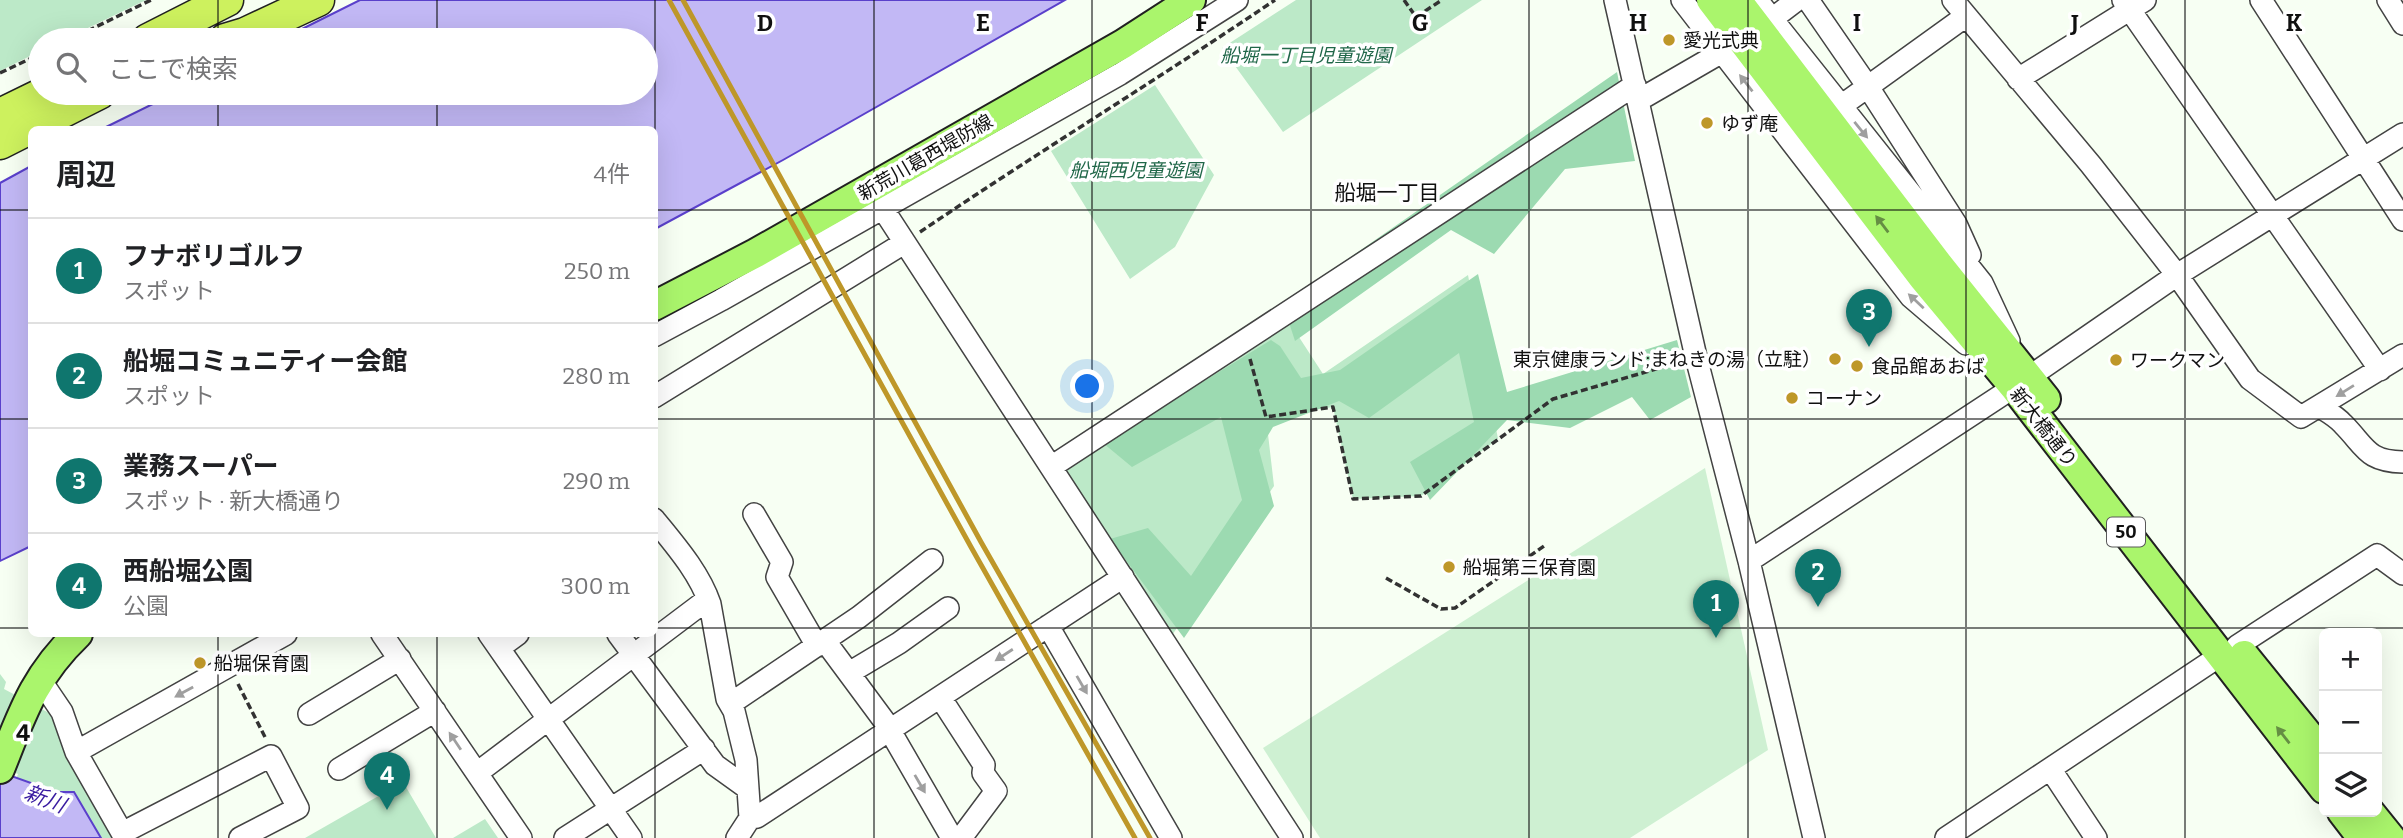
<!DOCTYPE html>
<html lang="ja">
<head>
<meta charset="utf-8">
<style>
	body { margin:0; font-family:Bitter,"Noto Sans JP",serif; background:#f6f6f6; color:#202124 }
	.controls { position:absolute; right:21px; bottom:21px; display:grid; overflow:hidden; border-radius:10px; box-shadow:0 7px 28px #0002 }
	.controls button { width:63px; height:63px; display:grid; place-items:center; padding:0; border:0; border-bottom:2px solid #e0e0e0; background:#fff; color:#202124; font:35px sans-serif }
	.you { position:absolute; left:1088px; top:387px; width:24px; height:24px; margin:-18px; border:5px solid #fff; border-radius:50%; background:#1a73e8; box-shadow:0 0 0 10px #1a73e833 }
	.badge { display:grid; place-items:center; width:46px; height:46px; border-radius:50%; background:#0f766e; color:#fff; font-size:23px; font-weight:700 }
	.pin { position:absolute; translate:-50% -58px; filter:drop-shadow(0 2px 4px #0008) }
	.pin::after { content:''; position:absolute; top:37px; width:24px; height:21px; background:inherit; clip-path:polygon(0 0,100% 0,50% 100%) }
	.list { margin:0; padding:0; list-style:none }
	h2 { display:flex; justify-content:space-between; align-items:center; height:91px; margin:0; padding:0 28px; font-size:30px }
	h2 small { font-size:23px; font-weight:400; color:#757577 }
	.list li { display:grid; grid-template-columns:46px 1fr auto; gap:21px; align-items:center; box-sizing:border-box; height:105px; padding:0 28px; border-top:2px solid #e0e0e0 }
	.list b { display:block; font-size:26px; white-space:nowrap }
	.list p { margin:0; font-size:23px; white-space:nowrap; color:#757577 }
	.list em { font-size:23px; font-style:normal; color:#757577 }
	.icon { flex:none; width:38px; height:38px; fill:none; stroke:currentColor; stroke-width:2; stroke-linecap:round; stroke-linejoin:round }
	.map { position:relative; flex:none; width:2403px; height:838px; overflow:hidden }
	.search { position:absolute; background:#fff; box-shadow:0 7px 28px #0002; left:28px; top:28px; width:630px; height:77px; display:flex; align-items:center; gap:18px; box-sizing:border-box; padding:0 24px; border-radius:38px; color:#757577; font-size:26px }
	.panel { position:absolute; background:#fff; box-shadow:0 7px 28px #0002; left:28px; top:126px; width:630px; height:511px; border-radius:10px }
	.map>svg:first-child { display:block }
	.green { fill:#bce9c8 }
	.forest { fill:#9cdab1 }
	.pitch { fill:#cef0d2 }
	.water { fill:#c2b8f5; stroke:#5a40cb; stroke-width:2 }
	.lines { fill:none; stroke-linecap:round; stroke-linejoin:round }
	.minor-casing { stroke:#434343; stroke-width:24 }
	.major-casing { stroke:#212121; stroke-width:32 }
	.highway-casing { stroke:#212121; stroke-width:35 }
	.path { stroke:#323232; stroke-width:3.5; stroke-dasharray:7 3.5; stroke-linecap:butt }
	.minor { stroke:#fff; stroke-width:21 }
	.major { stroke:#aaf56c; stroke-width:28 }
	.highway { stroke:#cdf15e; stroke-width:32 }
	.rail { stroke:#be9729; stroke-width:5 }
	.oneway { fill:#9f9f9f }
	.oneway2 { fill:#658e43 }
	.grid { fill:none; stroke:#101010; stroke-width:2; stroke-opacity:0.55 }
	.poi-dot { fill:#be9729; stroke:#fff; stroke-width:2.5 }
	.labels { text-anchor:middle; stroke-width:7; stroke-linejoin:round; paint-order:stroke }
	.shield { fill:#fff; stroke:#585858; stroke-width:2 }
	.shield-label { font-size:18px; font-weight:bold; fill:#101010 }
	.poi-label { font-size:19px; fill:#101010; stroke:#fff; text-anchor:start }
	.park-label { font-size:19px; font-style:italic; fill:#206749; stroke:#fff }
	.street-label { font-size:19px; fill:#101010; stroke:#fff }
	.neighbourhood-label { font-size:21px; fill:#101010; stroke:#fff }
	.water-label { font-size:21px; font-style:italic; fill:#381aa0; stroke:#fff }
	.grid-label { font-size:23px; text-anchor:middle; font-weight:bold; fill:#101010; stroke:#fff; stroke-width:7; stroke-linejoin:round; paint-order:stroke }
</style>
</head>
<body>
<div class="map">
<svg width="2403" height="838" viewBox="0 0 2403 838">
	<rect width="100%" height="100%" fill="#f7fff3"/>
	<path class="green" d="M0,0h146l-83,40h-23v11l-40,20z
		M1296,0h186l-199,132 -61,-84z
		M1155,85l59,90 -39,72 -45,32 -79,-128z
		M1468,275l30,164 -77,57 -68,3 -20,-92 -67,10 8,69 -108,158 -115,-177 233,-153 39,60z
		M0,674l6,8 -2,7 47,25 13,36 49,88h-113v-19l18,-45 -18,-7z
		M403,782l33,56h-131z
		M485,819l13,19h-45z"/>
	<path class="forest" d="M1617,72l18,89 -70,8 -71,85 -43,-24 -156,111 -12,-37z
		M1478,274l29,118 170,-52 14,57 -41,23 -18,-23 -62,31 -63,-8 -77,80 -20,-38 64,-40 -15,-69 -90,65 -30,-17 -66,26 -14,23 15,56 -90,132 -74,-99 38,-11 43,48 51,-76 -21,-83 -89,50 -29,-24 168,-103 9,6 21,32 39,-8z"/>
	<path class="pitch" d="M1705,468l63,282 -138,88h-310l-57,-90z"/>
	<path class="water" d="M360,0h705l-282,160 -128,69 -1,-99 -552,-1 73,-36h471v-53h-366z
		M31,166v380l-31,15v-378z
		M0,772l56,20h18l27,46h-101z"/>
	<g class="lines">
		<g class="minor-casing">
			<path id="minor" d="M1615,0l81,357 53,204 65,277
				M1682,0l229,297 55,47
				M1757,0l225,283 27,58
				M1808,0l60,87 88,137 14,31
				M1953,0l138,165 86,110 73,104 51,38 102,-62
				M2123,0l257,370
				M2261,0l142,220
				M2388,0l15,24
				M1772,19l25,-19
				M2018,79l127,-79
				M1639,100l83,-48
				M1841,106l125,-90
				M883,209l409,629
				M654,336l67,-36 399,-226 117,-74
				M2029,377l148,-102 226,-141
				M654,397l250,-154
				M2320,407c8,5 17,10 23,17 23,23 23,37 60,38
				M1051,467l584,-382
				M754,514l28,48 -5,15 40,69
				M654,519c21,26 45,53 56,85l17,95 7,12 12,49 4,58 -13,20
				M1749,561l265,-174
				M1048,626l123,212
				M382,634l139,204
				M489,634l142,204
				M618,634l97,131 32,23
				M825,641l60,81 67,116
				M2237,646l140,-91 26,19
				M499,648l19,-14
				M849,673l50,-30 49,-35
				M39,678l23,34 14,40 49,86
				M940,697l44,68 -1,8 13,18 -35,47
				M730,704l129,-87 73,-57
				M309,714l91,-55
				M76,752l210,-118
				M339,769l96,-58
				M2051,770l45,68
				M477,773l231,-174
				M750,818l7,-1 366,-240
				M122,833l149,-77 27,52 -58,30
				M565,838l139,-89
				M1946,838l275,-183"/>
		</g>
		<g class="major-casing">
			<path id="major" d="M1711,0l212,278 91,109 310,402
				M1737,0l202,265 107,134
				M654,306l102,-53 367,-209 68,-44
				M2244,655l80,99
				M0,769c22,-55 34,-93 78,-135
				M2342,812l20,26
				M2370,812l21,26"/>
		</g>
		<g class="highway-casing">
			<path id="highway" d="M148,40l79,-40
				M225,40l20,-6 73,-34
				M0,115l45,-22
				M0,143l99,-50"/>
		</g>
		<path class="path" d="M1404,0l12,17 26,-17
			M69,40l82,-40
			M0,73l40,-19
			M920,232c117,-79 238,-153 355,-232
			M1250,359l16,58 67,-10 20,92 68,-3 132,-97 127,-37
			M1386,578l55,31 14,-1 89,-62
			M238,684l28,55"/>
		<use href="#minor" class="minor"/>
		<use href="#major" class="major"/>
		<use href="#highway" class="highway"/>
		<path class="rail" d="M669,0l302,547 164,291
			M683,0l298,542 169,296"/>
	</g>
	<defs><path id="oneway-solid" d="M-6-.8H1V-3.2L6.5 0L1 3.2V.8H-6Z" transform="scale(1.75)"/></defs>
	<g class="oneway">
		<use href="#oneway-solid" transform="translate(1746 83) rotate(-128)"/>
		<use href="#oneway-solid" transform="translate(1861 130) rotate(51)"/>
		<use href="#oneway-solid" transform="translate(1916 301) rotate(-137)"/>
		<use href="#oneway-solid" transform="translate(2345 391) rotate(148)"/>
		<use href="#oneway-solid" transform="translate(1004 655) rotate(147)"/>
		<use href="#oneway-solid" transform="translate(1082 685) rotate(60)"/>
		<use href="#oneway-solid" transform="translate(184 692) rotate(151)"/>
		<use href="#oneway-solid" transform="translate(455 741) rotate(-124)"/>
		<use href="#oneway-solid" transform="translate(920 784) rotate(60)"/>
	</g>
	<g class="oneway2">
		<use href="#oneway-solid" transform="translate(1882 224) rotate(-127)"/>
		<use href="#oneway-solid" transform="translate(2283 735) rotate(-128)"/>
	</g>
	<path class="grid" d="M218,0v40M437,0v40M655,0v838M874,0v838M1092,0v838M1311,0v838M1529,0v838M1748,0v838M1966,0v838M2185,0v838M218,93v37M437,93v37M0,210h32M654,210h1749M0,419h32M654,419h1749M0,628h32M654,628h1749M218,634v204M437,634v204"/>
	<g class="poi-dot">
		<circle cx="1669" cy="40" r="7"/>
		<circle cx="1707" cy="123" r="7"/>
		<circle cx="1835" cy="359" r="7"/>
		<circle cx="2116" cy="360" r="7"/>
		<circle cx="1857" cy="366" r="7"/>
		<circle cx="1792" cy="398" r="7"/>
		<circle cx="1449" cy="567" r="7"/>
		<circle cx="200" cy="663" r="7"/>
	</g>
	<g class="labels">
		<rect class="shield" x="2107" y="517.5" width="38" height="29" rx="5"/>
		<g class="shield-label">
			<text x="2126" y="538">50</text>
		</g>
		<g class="poi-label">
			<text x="1683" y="47">愛光式典</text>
			<text x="1721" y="130">ゆず庵</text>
			<text x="1821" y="366" text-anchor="end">東京健康ランド;まねきの湯（立駐）</text>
			<text x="2130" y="367">ワークマン</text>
			<text x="1871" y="373">食品館あおば</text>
			<text x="1806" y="405">コーナン</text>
			<text x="1463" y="574">船堀第三保育園</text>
			<text x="214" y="670">船堀保育園</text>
		</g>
		<g class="park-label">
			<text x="1306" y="62">船堀一丁目児童遊園</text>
			<text x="1136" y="177">船堀西児童遊園</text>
		</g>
		<g class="street-label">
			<text transform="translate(925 157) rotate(-30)" y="7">新荒川葛西堤防線</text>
			<text transform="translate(2044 427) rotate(52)" y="7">新大橋通り</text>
		</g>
		<g class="neighbourhood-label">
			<text x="1387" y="200">船堀一丁目</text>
		</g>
		<g class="water-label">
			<text transform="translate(45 799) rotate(21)" y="7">新川</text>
		</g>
	</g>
	<g class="grid-label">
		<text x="765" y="31">D</text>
		<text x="983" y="31">E</text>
		<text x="1202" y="31">F</text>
		<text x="1420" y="31">G</text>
		<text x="1638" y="31">H</text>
		<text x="1857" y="31">I</text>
		<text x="2075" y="31">J</text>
		<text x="2294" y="31">K</text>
		<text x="23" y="741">4</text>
	</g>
</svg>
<div class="controls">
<button>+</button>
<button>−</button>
<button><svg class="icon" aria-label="layers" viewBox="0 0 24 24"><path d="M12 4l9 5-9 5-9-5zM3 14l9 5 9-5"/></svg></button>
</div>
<div class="you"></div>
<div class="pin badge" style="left:1716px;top:638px">1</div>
<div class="pin badge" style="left:1818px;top:607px">2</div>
<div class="pin badge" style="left:1869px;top:347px">3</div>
<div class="pin badge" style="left:387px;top:810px">4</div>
<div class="search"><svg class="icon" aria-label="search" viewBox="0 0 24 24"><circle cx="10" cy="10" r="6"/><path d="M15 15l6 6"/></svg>ここで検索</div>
<section class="panel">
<h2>周辺<small>4件</small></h2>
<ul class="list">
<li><span class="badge">1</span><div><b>フナボリゴルフ</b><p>スポット</p></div><em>250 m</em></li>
<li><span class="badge">2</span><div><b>船堀コミュニティー会館</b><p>スポット</p></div><em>280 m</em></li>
<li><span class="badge">3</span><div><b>業務スーパー</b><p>スポット · 新大橋通り</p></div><em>290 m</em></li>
<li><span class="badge">4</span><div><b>西船堀公園</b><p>公園</p></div><em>300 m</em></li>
</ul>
</section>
</div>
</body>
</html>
